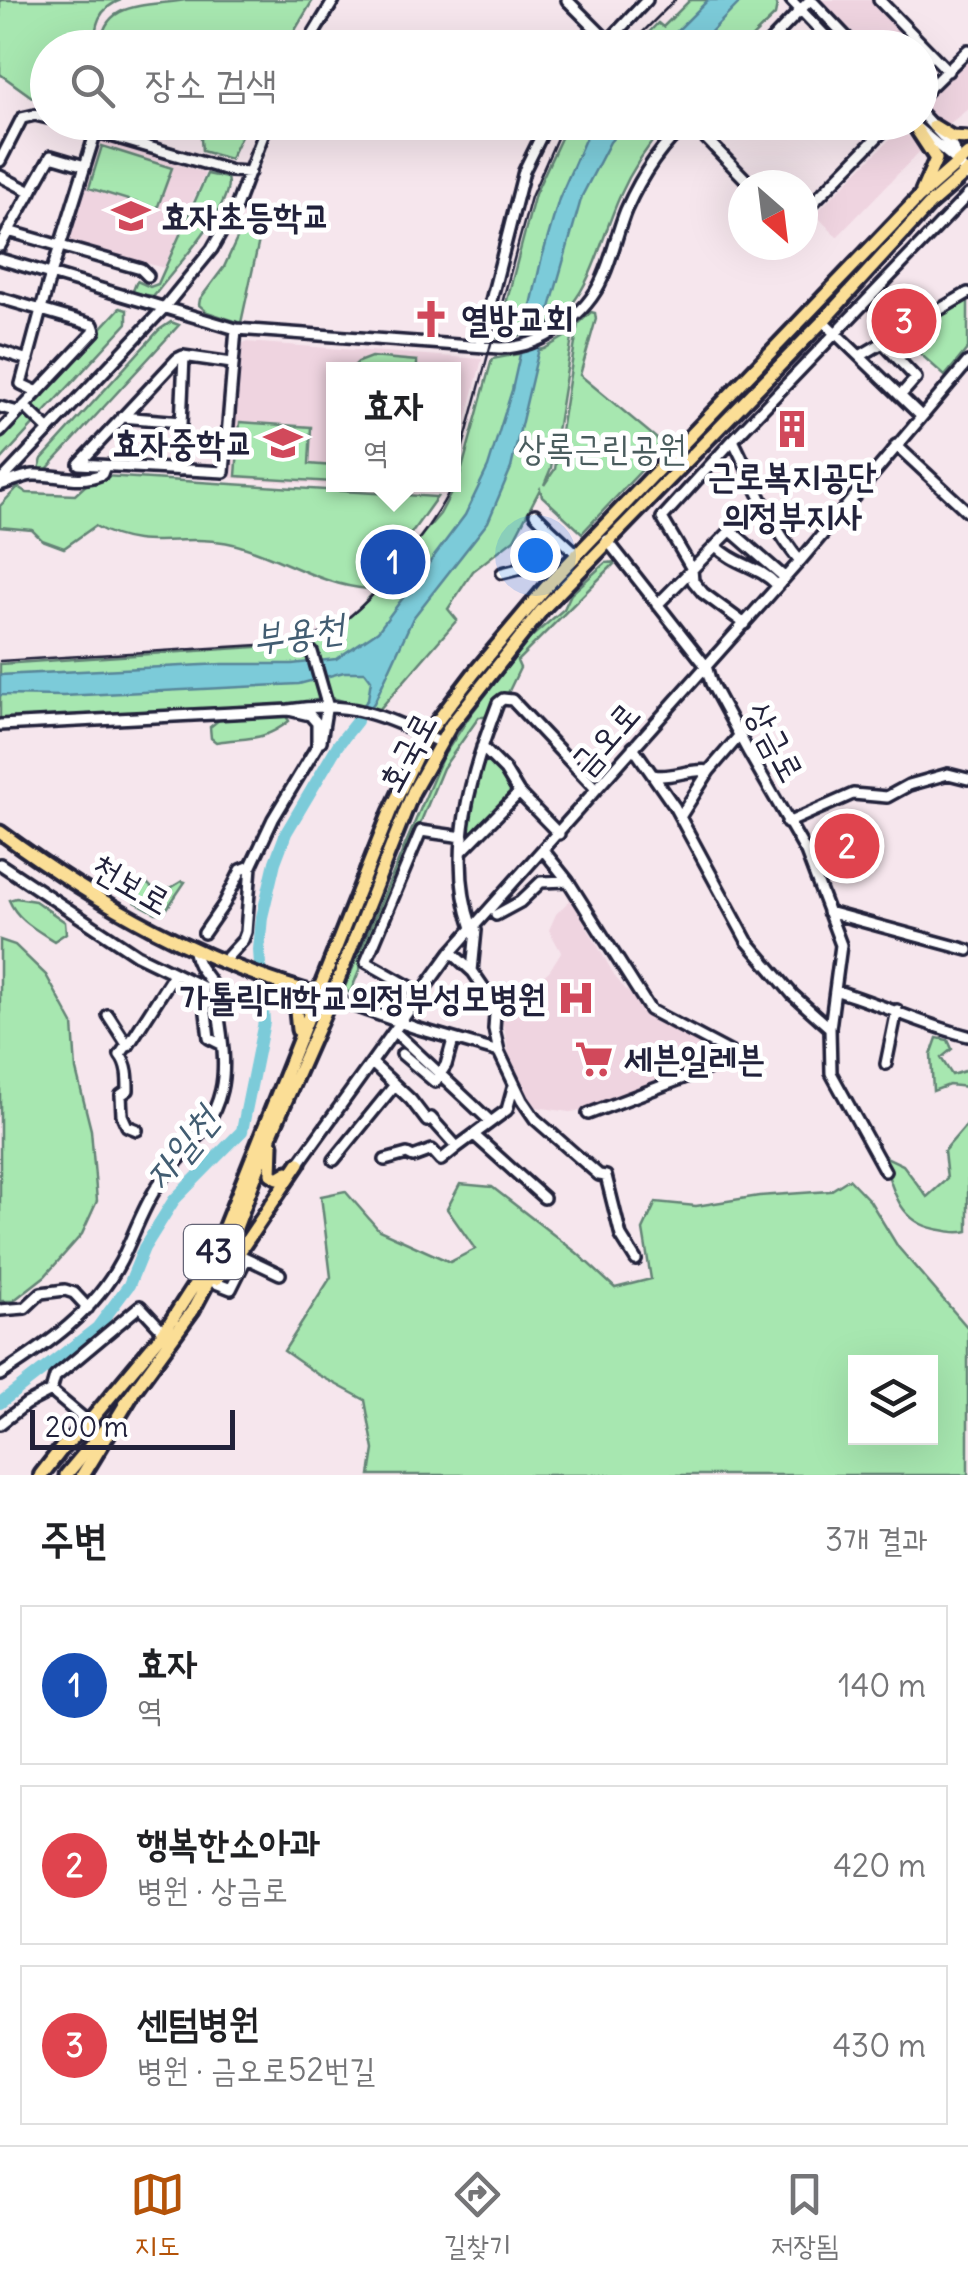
<!DOCTYPE html>
<html lang="ko">
<head>
<meta charset="utf-8">
<style>
	body { margin:0; font-family:Delius,"Poor Story",sans-serif; background:#f6f6f6; color:#202124 }
	.controls { position:absolute; right:30px; bottom:30px; display:grid; overflow:hidden; border-radius:0px; box-shadow:0 10px 40px #0002 }
	.controls button { width:90px; height:90px; display:grid; place-items:center; padding:0; border:0; border-bottom:2px solid #e0e0e0; background:#fff; color:#202124; font:50px sans-serif }
	.compass { position:absolute; left:728px; top:170px; width:90px; height:90px; border-radius:50%; background:#fff; box-shadow:0 10px 40px #0002; rotate:152deg }
	.scale { position:absolute; left:30px; bottom:25px; width:205px; box-sizing:border-box; padding-left:10px; border:5px solid #22223b; border-top:0; font-size:28px; line-height:35px; white-space:nowrap; color:#22223b; -webkit-text-stroke:8px #fff; paint-order:stroke }
	.you { position:absolute; left:535px; top:555px; width:35px; height:35px; margin:-25px; border:8px solid #fff; border-radius:50%; background:#1a73e8; box-shadow:0 0 0 15px #1a73e833 }
	.badge { display:grid; place-items:center; width:65px; height:65px; border-radius:50%; background:#b45309; color:#fff; font-size:32px; font-weight:700 }
	.pin { position:absolute; translate:-50% -50%; border:5px solid #fff; box-shadow:0 2px 10px #0006 }
	.popup { position:absolute; left:326px; top:362px; width:135px; height:130px; box-sizing:border-box; display:grid; place-content:center; border-radius:0px; background:#fff; filter:drop-shadow(0 2px 8px #0005); font-size:32px; white-space:nowrap; color:#757577 }
	.popup b { font-size:38px; color:#202124 }
	.popup::after { content:''; position:absolute; left:50%; top:100%; margin-left:-20px; border:20px solid transparent; border-top-color:#fff }
	.list { margin:0; padding:0; list-style:none }
	h2 { display:flex; justify-content:space-between; align-items:center; height:130px; margin:0; padding:0 40px; font-size:42px }
	h2 small { font-size:32px; font-weight:400; color:#757577 }
	.list li { display:grid; grid-template-columns:65px 1fr auto; gap:30px; align-items:center; box-sizing:border-box; height:160px; margin:0 20px 20px; padding:0 20px; border:2px solid #e0e0e0; border-radius:0px }
	.list b { display:block; font-size:38px; white-space:nowrap }
	.list p { margin:0; font-size:32px; white-space:nowrap; color:#757577 }
	.list em { font-size:32px; font-style:normal; color:#757577 }
	.icon { flex:none; width:55px; height:55px; fill:none; stroke:currentColor; stroke-width:2; stroke-linecap:round; stroke-linejoin:round }
	.map { position:relative; flex:none; width:968px; height:1475px; overflow:hidden }
	.search { position:absolute; background:#fff; box-shadow:0 10px 40px #0002; left:30px; right:30px; top:30px; height:110px; display:flex; align-items:center; gap:25px; box-sizing:border-box; padding:0 35px; border-radius:55px; color:#757577; font-size:38px }
	.sheet { height:670px; background:#fff }
	nav { display:flex; justify-content:space-around; align-items:center; box-sizing:border-box; height:140px; border-top:2px solid #e0e0e0; background:#fff; font-size:28px; color:#757577 }
	nav a { display:grid; justify-items:center; gap:5px }
	nav .on { color:#b45309 }
	.map>svg:first-child { display:block }
	.built { fill:#efd4e0 }
	.green { fill:#a7e7b0; stroke:#648476; stroke-width:2.5; fill-rule:evenodd }
	.water { fill:#7ccbd9; stroke:#58879a; stroke-width:2.5 }
	.lines { fill:none; stroke-linecap:round; stroke-linejoin:round }
	.river { stroke:#7ccbd9; stroke-width:12 }
	.minor-casing { stroke:#22223b; stroke-width:16 }
	.major-casing { stroke:#22223b; stroke-width:19 }
	.highway-casing { stroke:#22223b; stroke-width:20 }
	.minor { stroke:#fff; stroke-width:9 }
	.major { stroke:#fbde96; stroke-width:11 }
	.highway { stroke:#fbde96; stroke-width:12 }
	.tram { stroke:#22223b; stroke-width:2.5 }
	.labels { text-anchor:middle; stroke-width:10; stroke-linejoin:round; paint-order:stroke }
	.shield { fill:#fff; stroke:#646476; stroke-width:2.5 }
	.shield-label { font-size:32px; font-weight:bold; fill:#22223b }
	.poi-label { font-size:35px; font-weight:bold; fill:#22223b; stroke:#fff; text-anchor:start }
	.park-label { font-size:35px; fill:#4a5d5e; stroke:#fff }
	.street-label { font-size:35px; fill:#22223b; stroke:#fff }
	.water-label { font-size:38px; font-style:italic; fill:#425d72; stroke:#fff }
</style>
</head>
<body>
<div class="map">
<svg width="968" height="1475" viewBox="0 0 968 1475">
	<rect width="100%" height="100%" fill="#f6e6ed"/>
	<filter id="ink" filterUnits="userSpaceOnUse"><feTurbulence type="fractalNoise" baseFrequency=".01" numOctaves="2"/><feDisplacementMap in="SourceGraphic" scale="20" xChannelSelector="R" yChannelSelector="G"/><feConvolveMatrix kernelMatrix="1 2 1 2 8 2 1 2 1" color-interpolation-filters="sRGB"/></filter>
	<g filter="url(#ink)">
		<path class="built" d="M818,0h54l47,47h-49z
			M968,57v52l-24,19 -23,-24z
			M900,129l22,20 -85,88 -22,-23z
			M103,141l102,32 -41,95 -93,-25 -2,-5 29,-93z
			M245,342l237,17 -29,110v-99h-120v114l111,1 -4,8 -209,-15 8,-131z
			M571,899l45,79 31,36 80,43 -146,54 -12,1 -39,-6 -19,-40 -9,-48 5,-9 43,-39 11,-18 -12,-22 7,-16z"/>
		<path class="green" d="M0,0h121c-23,8 -26,25 -27,47l-46,1 -1,54 -15,-5 -32,-23z
			M185,0h128l-28,47h-184c1,-47 45,-40 84,-47z
			M690,0h83l4,5 -2,10 -33,32 -108,1 24,-25 5,4z
			M208,123h39l-17,36 -28,-8 -1,-12z
			M568,123h99c-19,22 -35,46 -47,73 -29,65 -33,139 -123,142l38,-144z
			M102,146l70,22 -15,41 -68,-21z
			M207,174l20,4c9,26 -56,94 -73,118l-22,-3 5,-12 13,6 8,-3z
			M248,215l15,7 -22,101 -34,-11 -8,-7 1,-6 24,-32z
			M968,297v51l-23,28 -39,-35 -1,-5z
			M120,308l7,2v13l-127,138v-24z
			M591,312l4,1 1,6 -16,56 76,63 3,5 -5,14 -72,76 -40,-37 -2,-7 -26,50 -41,32 -25,38 9,11 -79,91 -49,-14 -43,10 -286,16v-59l287,-19c43,-7 69,-29 95,-63l5,3 26,-31 -4,-4 31,-36 20,-38 32,-117 52,-10 29,-17 -22,136 -7,17 11,-16 23,-145z
			M171,322l8,3 -133,145 -7,-1 3,-10 117,-129z
			M371,357l46,4v8h-66l7,-7z
			M240,422l71,5 -2,37 24,2v16l-97,-6z
			M104,476l333,21 -28,39 -10,2 -30,34 4,7 -5,10c-49,-4 -88,-33 -135,-45 -50,-12 -89,10 -138,-18l-31,22 -22,-8 -10,-10 -32,-3v-21l18,-19 9,6 48,2 12,-11z
			M616,562l-99,99 3,7 -12,25 -13,10 -10,14h-6l-36,51 -93,225 -6,-4 98,-231 29,-44 58,-75 35,-30 7,-15 34,-31z
			M251,715l35,1 3,5c-26,21 -42,16 -73,21l-5,-4 -1,-11 10,-8z
			M482,755l23,22 8,19 -38,35h-7z
			M182,881l3,1 -21,31h-8l-21,-11 11,-20 13,13z
			M16,898l19,3 30,21 1,11 -12,8c-17,-11 -37,-21 -45,-41z
			M0,940l15,5 31,30 27,49 3,46 15,60 6,71 -15,33 -37,42 -32,25h-13z
			M937,1038l11,2 4,9 -11,9 11,17 16,-5v17l-19,-2 -16,6 -2,-36z
			M968,1123v108c-11,3 -21,0 -32,-2 -38,-7 -44,-42 -54,-74l21,10 24,32 20,-18 -3,-28z
			M849,1179l21,22 28,46 70,81v147h-598l4,-25 -9,-50 -48,-26 -33,-23 47,-74 -10,-81 24,-5 34,39 71,32 25,-13 -28,-40 13,-25 32,3 85,66 38,35 36,-9 -8,-49 13,-28 40,4 63,-10 71,-5zM856,1362h74v76h-74z"/>
		<path class="water" d="M708,0h34l-46,47h-35z
			M596,123h31l-17,19 -28,54 -40,140 -31,132 -23,54 -75,96 -39,85 -25,33 -4,-3 23,-34 3,-19 -6,-8h-21l-45,12 -236,12 -63,-1v-20l223,-11h69l44,-5 42,-28 87,-116 23,-48 24,-77 29,-129 18,-62 27,-62z"/>
		<g class="lines">
			<path class="river" d="M0,1403l97,-75 32,-43 15,-37 30,-48 68,-69 22,-109 -5,-72 3,-33 13,-55 11,-29 52,-88 19,-24"/>
			<g class="minor-casing">
				<path id="minor" d="M567,0l41,41
					M791,0l46,48
					M811,0l46,48
					M879,0l69,71
					M305,48l29,-48
					M602,48l45,-48
					M764,48l46,-48
					M920,97l48,-47
					M920,112l33,36 4,11
					M63,122l168,49 19,1
					M690,122l61,63
					M910,122l48,40 10,14
					M125,132l19,6
					M0,161l22,-43 13,-3 13,3
					M0,176l31,16
					M803,213l89,-91
					M8,231l133,38 7,7
					M0,246l51,-90 34,10
					M0,259l236,70 263,19c42,1 88,-33 104,-71 10,-22 14,-45 23,-67 15,-34 34,-64 63,-88
					M0,298l93,27 2,6 -95,101
					M823,321l98,95
					M883,343l33,35 -16,18
					M480,344l44,-173 24,-49
					M0,351l28,9
					M860,356l108,-63
					M38,392l-17,-8 27,-100 48,-153
					M24,406l25,24
					M0,407l18,5
					M122,417l59,5
					M733,440l235,-245
					M896,445l72,67
					M79,464l145,8 12,-143
					M79,464l98,-105 6,-3 49,7
					M179,470l5,-114
					M0,482l163,-173 49,-60 24,-42 32,-85
					M0,485c10,-3 23,-9 33,-10 25,-1 45,9 69,-1l3,-8
					M535,514l14,14
					M730,530l54,47
					M607,540l99,126 5,17 38,70 57,99 35,93 -11,83 1,45 54,98
					M716,546c19,19 43,20 61,39
					M502,573l20,-5v-11l27,-29 28,26
					M657,605l79,-80 28,-18
					M745,624l-42,-31 -10,-12 -1,-12 -30,-51 71,-78c21,42 37,85 67,121
					M312,652l15,52 -6,37
					M0,725l289,-15
					M482,747l23,23 14,23 40,41
					M633,747l41,59 73,135 46,54 37,33
					M654,775c16,4 37,-7 55,-4
					M680,817l29,-46 31,-36
					M787,823l66,-29 34,3 22,-12 39,-11 20,5
					M462,851l57,-58
					M544,851l24,30 82,129 89,47 -151,57
					M0,864l137,91 66,32 6,51 12,6
					M828,912l140,38
					M496,915l24,-13 21,-20 27,-1
					M472,928c-26,-74 -1,-155 26,-225l5,-4 9,1 84,89
					M204,933l20,-29 17,-34 10,-4 22,-47 44,-73v-23l-7,-8 -21,-5c62,-10 95,6 150,32
					M451,952l22,20 13,19 9,23 -1,15 5,23 23,48 13,19 64,56 7,1 15,60 15,24
					M222,963l21,-23 3,-8 5,-66
					M472,971l4,-41
					M837,991c44,13 86,34 131,45
					M421,993l-55,-31 55,-131 42,6
					M331,998l85,30 83,24
					M108,1015l20,31 46,-72
					M395,1032l95,89
					M126,1046l-6,9c8,10 8,23 8,35l-7,5 1,20 5,11 10,4
					M402,1054l33,28 11,-17 7,-25
					M372,1063l39,37 16,21 4,-3 26,29 50,-37 6,-22
					M886,1064l11,-54
					M474,1135l70,63
					M334,1160l60,-74
					M385,1160l22,-6 6,3 19,-7 9,10 16,-13
					M299,1163l152,-211 349,-391 168,-199
					M242,1256l38,18
					M213,1282l18,7 15,-30
					M0,1310l25,-2 16,-15 24,-3 9,3 14,15
					M0,1375c48,-31 94,-62 121,-114 13,-26 21,-52 37,-76 23,-32 54,-54 63,-95 7,-31 -2,-68 -6,-99 -6,-16 -18,-21 -21,-39
					M51,1391l4,-14 85,-71 24,26
					M0,1424l26,-20 25,-13 37,31"/>
			</g>
			<g class="major-casing">
				<path id="major" d="M934,126l18,11 16,1
					M917,130l19,29 -14,32
					M0,832c101,74 203,132 324,164
					M280,985l16,26 2,19
					M272,1144l-1,30 7,4 10,-6
					M216,1279l22,-25 61,-91
					M126,1402l67,-92 41,-77 38,-101 59,-134 82,-206 38,-67 91,-115 281,-289 107,-117 38,-33
					M84,1428l80,-96 49,-76 177,-444 36,-76 48,-63 72,-86 373,-390 49,-43
					M66,1475l42,-50"/>
			</g>
			<g class="highway-casing">
				<path id="highway" d="M41,1475l21,-27 26,-26
					M83,1475l48,-79"/>
			</g>
			<use href="#minor" class="minor"/>
			<use href="#major" class="major"/>
			<use href="#highway" class="highway"/>
			<path class="tram" d="M627,48l48,-48
				M453,483l78,-286 33,-75
				M0,661l277,-17c21,-4 43,-7 61,-19 38,-25 95,-99 115,-141"/>
		</g>
	</g>
	<defs>
		<g id="school-bare" transform="scale(3)"><path d="M0-5L7-2L0 1L-7-2ZM-4 1L0 2.5L4 1V4Q0 6-4 4Z" fill="#d1495b" stroke="#fff" stroke-width="2.5" paint-order="stroke"/></g>
		<g id="church-bare" transform="scale(3)"><path d="M-1.2-6h2.4v3.5h3.3v2.4h-3.3V6h-2.4V-.1h-3.3v-2.4h3.3Z" fill="#d1495b" stroke="#fff" stroke-width="2.5" paint-order="stroke"/></g>
		<g id="building-bare" transform="scale(3)"><path d="M-4-6H4V6H1V3H-1V6H-4ZM-2.5-4.3h1.7v1.8h-1.7ZM.8-4.3h1.7v1.8H.8ZM-2.5-1h1.7V.8h-1.7ZM.8-1h1.7V.8H.8Z" fill="#d1495b" stroke="#fff" stroke-width="2.5" paint-order="stroke"/></g>
		<g id="hospital-bare" transform="scale(3)"><path d="M-5-5h3v3.5h4V-5h3V5h-3V1.5h-4V5h-3Z" fill="#d1495b" stroke="#fff" stroke-width="2.5" paint-order="stroke"/></g>
		<g id="supermarket-bare" transform="scale(3)"><path d="M-6-5.5h2.5l.6 2H6L4.5 2H-2.5L-4.4-4H-6ZM-1.5 3.2a1.3 1.3 0 1 0 .1 0ZM3 3.2a1.3 1.3 0 1 0 .1 0Z" fill="#d1495b" stroke="#fff" stroke-width="2.5" paint-order="stroke"/></g>
	</defs>
	<g fill-rule="evenodd">
		<use href="#school-bare" x="131" y="216"/>
		<use href="#church-bare" x="431" y="319"/>
		<use href="#building-bare" x="792" y="429"/>
		<use href="#school-bare" x="283" y="443"/>
		<use href="#hospital-bare" x="576" y="998"/>
		<use href="#supermarket-bare" x="594" y="1059"/>
	</g>
	<g class="labels">
		<rect class="shield" x="184" y="1225" width="60" height="54" rx="8"/>
		<g class="shield-label">
			<text x="214" y="1263">43</text>
		</g>
		<g class="poi-label">
			<text x="161" y="228">효자초등학교</text>
			<text x="461" y="331">열방교회</text>
			<text x="253" y="455" text-anchor="end">효자중학교</text>
			<text x="792" y="488" text-anchor="middle">근로복지공단<tspan x="792" dy="40">의정부지사</tspan></text>
			<text x="546" y="1010" text-anchor="end">가톨릭대학교의정부성모병원</text>
			<text x="624" y="1071">세븐일레븐</text>
		</g>
		<g class="park-label">
			<text x="602" y="460">상록근린공원</text>
		</g>
		<g class="street-label">
			<text transform="translate(605 739) rotate(-49)" y="12">금오로</text>
			<text transform="translate(775 742) rotate(62)" y="12">상금로</text>
			<text transform="translate(407 752) rotate(-62)" y="12">호국로</text>
			<text transform="translate(131 884) rotate(30)" y="12">천보로</text>
		</g>
		<g class="water-label">
			<text transform="translate(298 633) rotate(-8)" y="13">부용천</text>
			<text transform="translate(181 1148) rotate(-51)" y="13">자일천</text>
		</g>
	</g>
</svg>
<div class="controls">
<button><svg class="icon" aria-label="layers" viewBox="0 0 24 24"><path d="M12 4l9 5-9 5-9-5zM3 14l9 5 9-5"/></svg></button>
</div>
<svg class="compass" viewBox="-18 -18 36 36"><path d="M0-13l5 13h-10z" fill="#e53935"/><path d="M0 13l5-13h-10z" fill="#757577"/></svg>
<div class="scale">200 m</div>
<div class="you"></div>
<div class="pin badge" style="left:393px;top:562px;background:#1a4fb4">1</div>
<div class="popup"><b>효자</b>역</div>
<div class="pin badge" style="left:847px;top:846px;background:#e0444e">2</div>
<div class="pin badge" style="left:904px;top:321px;background:#e0444e">3</div>
<div class="search"><svg class="icon" aria-label="search" viewBox="0 0 24 24"><circle cx="10" cy="10" r="6"/><path d="M15 15l6 6"/></svg>장소 검색</div>
</div>
<section class="sheet">
<h2>주변<small>3개 결과</small></h2>
<ul class="list">
<li><span class="badge" style="background:#1a4fb4">1</span><div><b>효자</b><p>역</p></div><em>140 m</em></li>
<li><span class="badge" style="background:#e0444e">2</span><div><b>행복한소아과</b><p>병원 · 상금로</p></div><em>420 m</em></li>
<li><span class="badge" style="background:#e0444e">3</span><div><b>센텀병원</b><p>병원 · 금오로52번길</p></div><em>430 m</em></li>
</ul>
</section>
<nav>
<a class="on"><svg class="icon" aria-label="map" viewBox="0 0 24 24"><path d="M3 6l6-2 6 2 6-2v14l-6 2-6-2-6 2zM9 4v14M15 6v14"/></svg>지도</a>
<a><svg class="icon" aria-label="directions" viewBox="0 0 24 24"><path d="M12 3l9 9-9 9-9-9zM9 14v-3h6M13 9l2 2-2 2"/></svg>길찾기</a>
<a><svg class="icon" aria-label="saved" viewBox="0 0 24 24"><path d="M7 4h10v16l-5-4-5 4z"/></svg>저장됨</a>
</nav>
</body>
</html>
